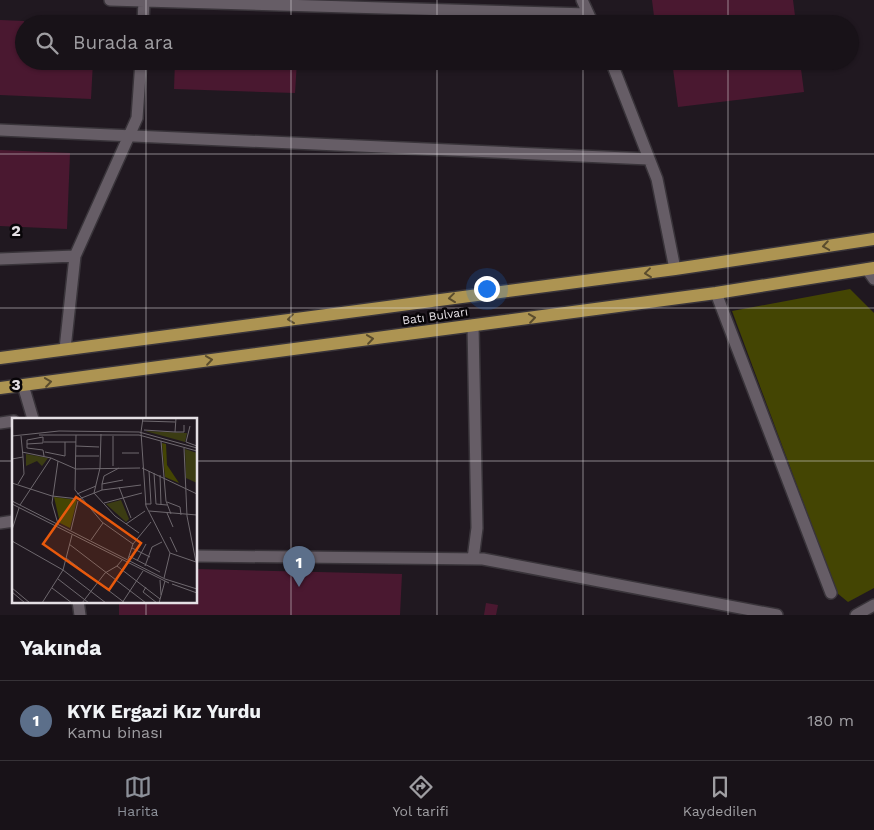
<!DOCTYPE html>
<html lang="tr">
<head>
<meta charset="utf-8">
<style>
	body { margin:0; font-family:"Work Sans",sans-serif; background:#252025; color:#f1f3f6 }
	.you { position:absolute; left:486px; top:288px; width:18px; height:18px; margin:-12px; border:4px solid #fff; border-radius:50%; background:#1a73e8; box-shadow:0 0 0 8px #1a73e833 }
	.badge { display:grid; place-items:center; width:32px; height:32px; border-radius:50%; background:#8c9099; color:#fff; font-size:16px; font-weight:700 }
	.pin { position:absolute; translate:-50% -41px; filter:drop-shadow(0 1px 2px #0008) }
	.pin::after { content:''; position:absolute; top:26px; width:18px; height:15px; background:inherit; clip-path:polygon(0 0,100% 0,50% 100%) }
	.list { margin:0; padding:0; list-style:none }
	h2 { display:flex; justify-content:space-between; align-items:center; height:65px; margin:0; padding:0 20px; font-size:21px }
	h2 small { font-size:16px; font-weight:400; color:#9f9ea2 }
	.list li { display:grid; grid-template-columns:32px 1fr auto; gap:15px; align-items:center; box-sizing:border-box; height:80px; padding:0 20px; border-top:1px solid #363237 }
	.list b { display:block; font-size:19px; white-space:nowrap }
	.list p { margin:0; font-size:16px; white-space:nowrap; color:#9f9ea2 }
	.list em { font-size:16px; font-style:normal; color:#9f9ea2 }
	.icon { flex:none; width:28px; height:28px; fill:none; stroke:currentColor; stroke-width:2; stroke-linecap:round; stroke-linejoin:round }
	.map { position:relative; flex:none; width:874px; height:615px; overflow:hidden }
	.search { position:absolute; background:#181218; box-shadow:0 1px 4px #0004; left:15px; right:15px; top:15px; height:55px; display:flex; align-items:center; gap:12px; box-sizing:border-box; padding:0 18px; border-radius:28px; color:#9f9ea2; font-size:19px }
	.sheet { height:145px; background:#181218 }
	nav { display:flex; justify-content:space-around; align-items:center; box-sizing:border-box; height:70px; border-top:1px solid #363237; background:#181218; font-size:14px; color:#9f9ea2 }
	nav a { display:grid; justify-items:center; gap:2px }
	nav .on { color:#8c9099 }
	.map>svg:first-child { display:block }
	.forest { fill:#444503 }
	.building { fill:#4a1830 }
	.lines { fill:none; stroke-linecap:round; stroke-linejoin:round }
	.street-casing { stroke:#39343a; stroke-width:14 }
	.primary-casing { stroke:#39343a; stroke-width:15 }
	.street { stroke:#665d66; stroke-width:11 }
	.primary { stroke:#ad9452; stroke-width:12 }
	.oneway { stroke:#5a4c2d }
	.grid { fill:none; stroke:#e4dfe4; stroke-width:1; stroke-opacity:0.55 }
	.labels { text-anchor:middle; stroke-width:5; stroke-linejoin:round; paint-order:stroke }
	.street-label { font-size:12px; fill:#e4dfe4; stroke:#080508 }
	.inset-road { fill:none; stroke:#6e686e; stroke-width:1 }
	.view { fill:#e8590c; fill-opacity:0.15; stroke:#e8590c; stroke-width:2.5 }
	.inset-edge { fill:none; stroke:#e4dfe4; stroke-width:2.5 }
	.grid-label { font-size:16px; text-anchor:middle; font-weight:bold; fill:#e4dfe4; stroke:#080508; stroke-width:5; stroke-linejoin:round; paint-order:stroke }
</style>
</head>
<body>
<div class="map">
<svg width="874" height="615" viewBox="0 0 874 615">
	<rect width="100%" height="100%" fill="#201820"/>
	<path class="forest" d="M850,289l24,24v275l-26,14 -11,-9 -105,-282z"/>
	<path class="building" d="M652,0h141l3,24h-141z
		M0,20l24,1v40h69l-2,38 -91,-4z
		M175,61h122l-2,32 -121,-4z
		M672,61h128l4,31 -126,15z
		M0,150l70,3 -3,76 -67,-3z
		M196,569l206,5 -2,41h-281v-14h77z
		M486,603l12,2 -2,10h-12z"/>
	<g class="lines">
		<g class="street-casing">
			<path id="street" d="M110,0l478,14
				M582,0l11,24
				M143,24l1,-24
				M611,61l46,118 18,90
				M0,130l649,29
				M75,256l62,-138 4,-57
				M0,259l75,-3 -10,93
				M867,269l7,10
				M716,293l115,300
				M23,385l10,34
				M0,423l14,-2
				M0,523l14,-2
				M196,556l287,3 294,56
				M473,559l4,-31 -4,-203
				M78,601l2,14
				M856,615l18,-10"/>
		</g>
		<g class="primary-casing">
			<path id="primary" d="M0,358l675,-89 199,-30
				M0,388l716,-95 158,-25"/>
		</g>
		<use href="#street" class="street"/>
		<use href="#primary" class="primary"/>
	</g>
	<defs><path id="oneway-chevron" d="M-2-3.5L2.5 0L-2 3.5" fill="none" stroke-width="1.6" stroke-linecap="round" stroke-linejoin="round" transform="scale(1.25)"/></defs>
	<g class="oneway">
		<use href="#oneway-chevron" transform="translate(826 246) rotate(171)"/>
		<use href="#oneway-chevron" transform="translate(648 273) rotate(173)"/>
		<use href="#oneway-chevron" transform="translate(452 298) rotate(173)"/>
		<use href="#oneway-chevron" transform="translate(532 318) rotate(-8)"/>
		<use href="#oneway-chevron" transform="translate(291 319) rotate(173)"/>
		<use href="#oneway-chevron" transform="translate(370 339) rotate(-8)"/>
		<use href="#oneway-chevron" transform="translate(209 360) rotate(-8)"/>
		<use href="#oneway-chevron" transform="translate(48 382) rotate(-8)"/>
	</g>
	<path class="grid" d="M146,0v24M291,0v24M437,0v24M583,0v24M728,0v24M146,61v358M291,61v554M437,61v554M583,61v554M728,61v554M0,154h874M0,308h874M0,461h14M196,461h678M146,601v14"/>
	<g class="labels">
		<g class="street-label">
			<text transform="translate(435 316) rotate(-8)" y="4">Batı Bulvarı</text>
		</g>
	</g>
	<g transform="translate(12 418)">
		<rect width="185" height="185" fill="#201820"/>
		<path d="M133,13l42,2 -2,9zM173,31l12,4v30l-11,-5zM14,36l22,4 -6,8 -5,-5 -11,5zM109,82l8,19 -3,3 -20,-18z" fill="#3b3c13"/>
		<path d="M150,25l4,1 1,21 12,18 -14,-6zM42,79l23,3 -7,28 -10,-5z" fill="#444503"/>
		<path class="inset-road" d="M131,0l-2,14 5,74 24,47 -6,25M130,3l33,1M178,8l-4,16 11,4M132,12l31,2 1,-14M163,14h9v-7M89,16l-1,34 -6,25 21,23 24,17M27,17h100l58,16M64,17l-1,55 27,32 31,22 -5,15M0,18l47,-5 80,1 58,16M101,18v30M149,23l5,60 5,13M32,24h21M15,26l16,-1v-6l-16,3v8l16,2 1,6M64,28l23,1M172,30l3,68 9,46M10,34l29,6M33,34l20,4v-14h11M110,35h17M64,38h23M0,41l11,-2 -2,-21M130,50l55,26M142,55l2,31 11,1M148,57l1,30M0,65l40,13 27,3 23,-9 39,-5M6,66l6,-10 -1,-17M90,66l2,-8 15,-8M107,69l12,31M90,72v-6l21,-4M65,76l19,-8M0,83l153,78 32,10M155,84l13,5 1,8M92,85l38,-10M0,86l157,79M133,86h6l-2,-33M8,87l31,-47 25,11 64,-1M137,93l48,4M155,95l6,14M46,106l-6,-21 6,-42M114,106l19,-13M0,112l7,-22M59,112l7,-29M158,119l7,15M79,122l12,-17M0,123l51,29 43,33M57,126l77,59M121,126l18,-22M120,130l18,9M158,135l26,9M117,138l31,16M54,140l59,45M110,142l-5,6 43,33M125,143l9,-17M133,148l7,-19 10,-5M46,161l31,24M148,162l1,15M160,166l25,9M134,169l-3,5 14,11M0,170l18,15M40,170l20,15M0,174l13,11M30,185l21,-33 9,-35M70,185l23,-30 12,-7M110,185l21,-32M147,185l6,-22"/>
		<path class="view" d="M64,79l65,46 -32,47 -66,-46z"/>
		<rect width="185" height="185" class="inset-edge"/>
	</g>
	<g class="grid-label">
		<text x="16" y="236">2</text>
		<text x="16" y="390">3</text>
	</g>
</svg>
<div class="you"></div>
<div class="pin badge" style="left:299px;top:587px;background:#5c6f8a">1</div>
<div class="search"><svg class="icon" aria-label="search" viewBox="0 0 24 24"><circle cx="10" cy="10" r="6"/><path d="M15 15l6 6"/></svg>Burada ara</div>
</div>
<section class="sheet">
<h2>Yakında<small></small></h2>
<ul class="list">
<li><span class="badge" style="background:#5c6f8a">1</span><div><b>KYK Ergazi Kız Yurdu</b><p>Kamu binası</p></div><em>180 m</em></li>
</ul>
</section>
<nav>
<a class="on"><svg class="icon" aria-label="map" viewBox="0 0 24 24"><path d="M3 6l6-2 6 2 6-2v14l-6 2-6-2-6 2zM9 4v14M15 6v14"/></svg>Harita</a>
<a><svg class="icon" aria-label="directions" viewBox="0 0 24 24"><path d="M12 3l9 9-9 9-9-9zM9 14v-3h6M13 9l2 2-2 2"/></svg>Yol tarifi</a>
<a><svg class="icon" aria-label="saved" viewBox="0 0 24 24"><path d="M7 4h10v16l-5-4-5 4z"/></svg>Kaydedilen</a>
</nav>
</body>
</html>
